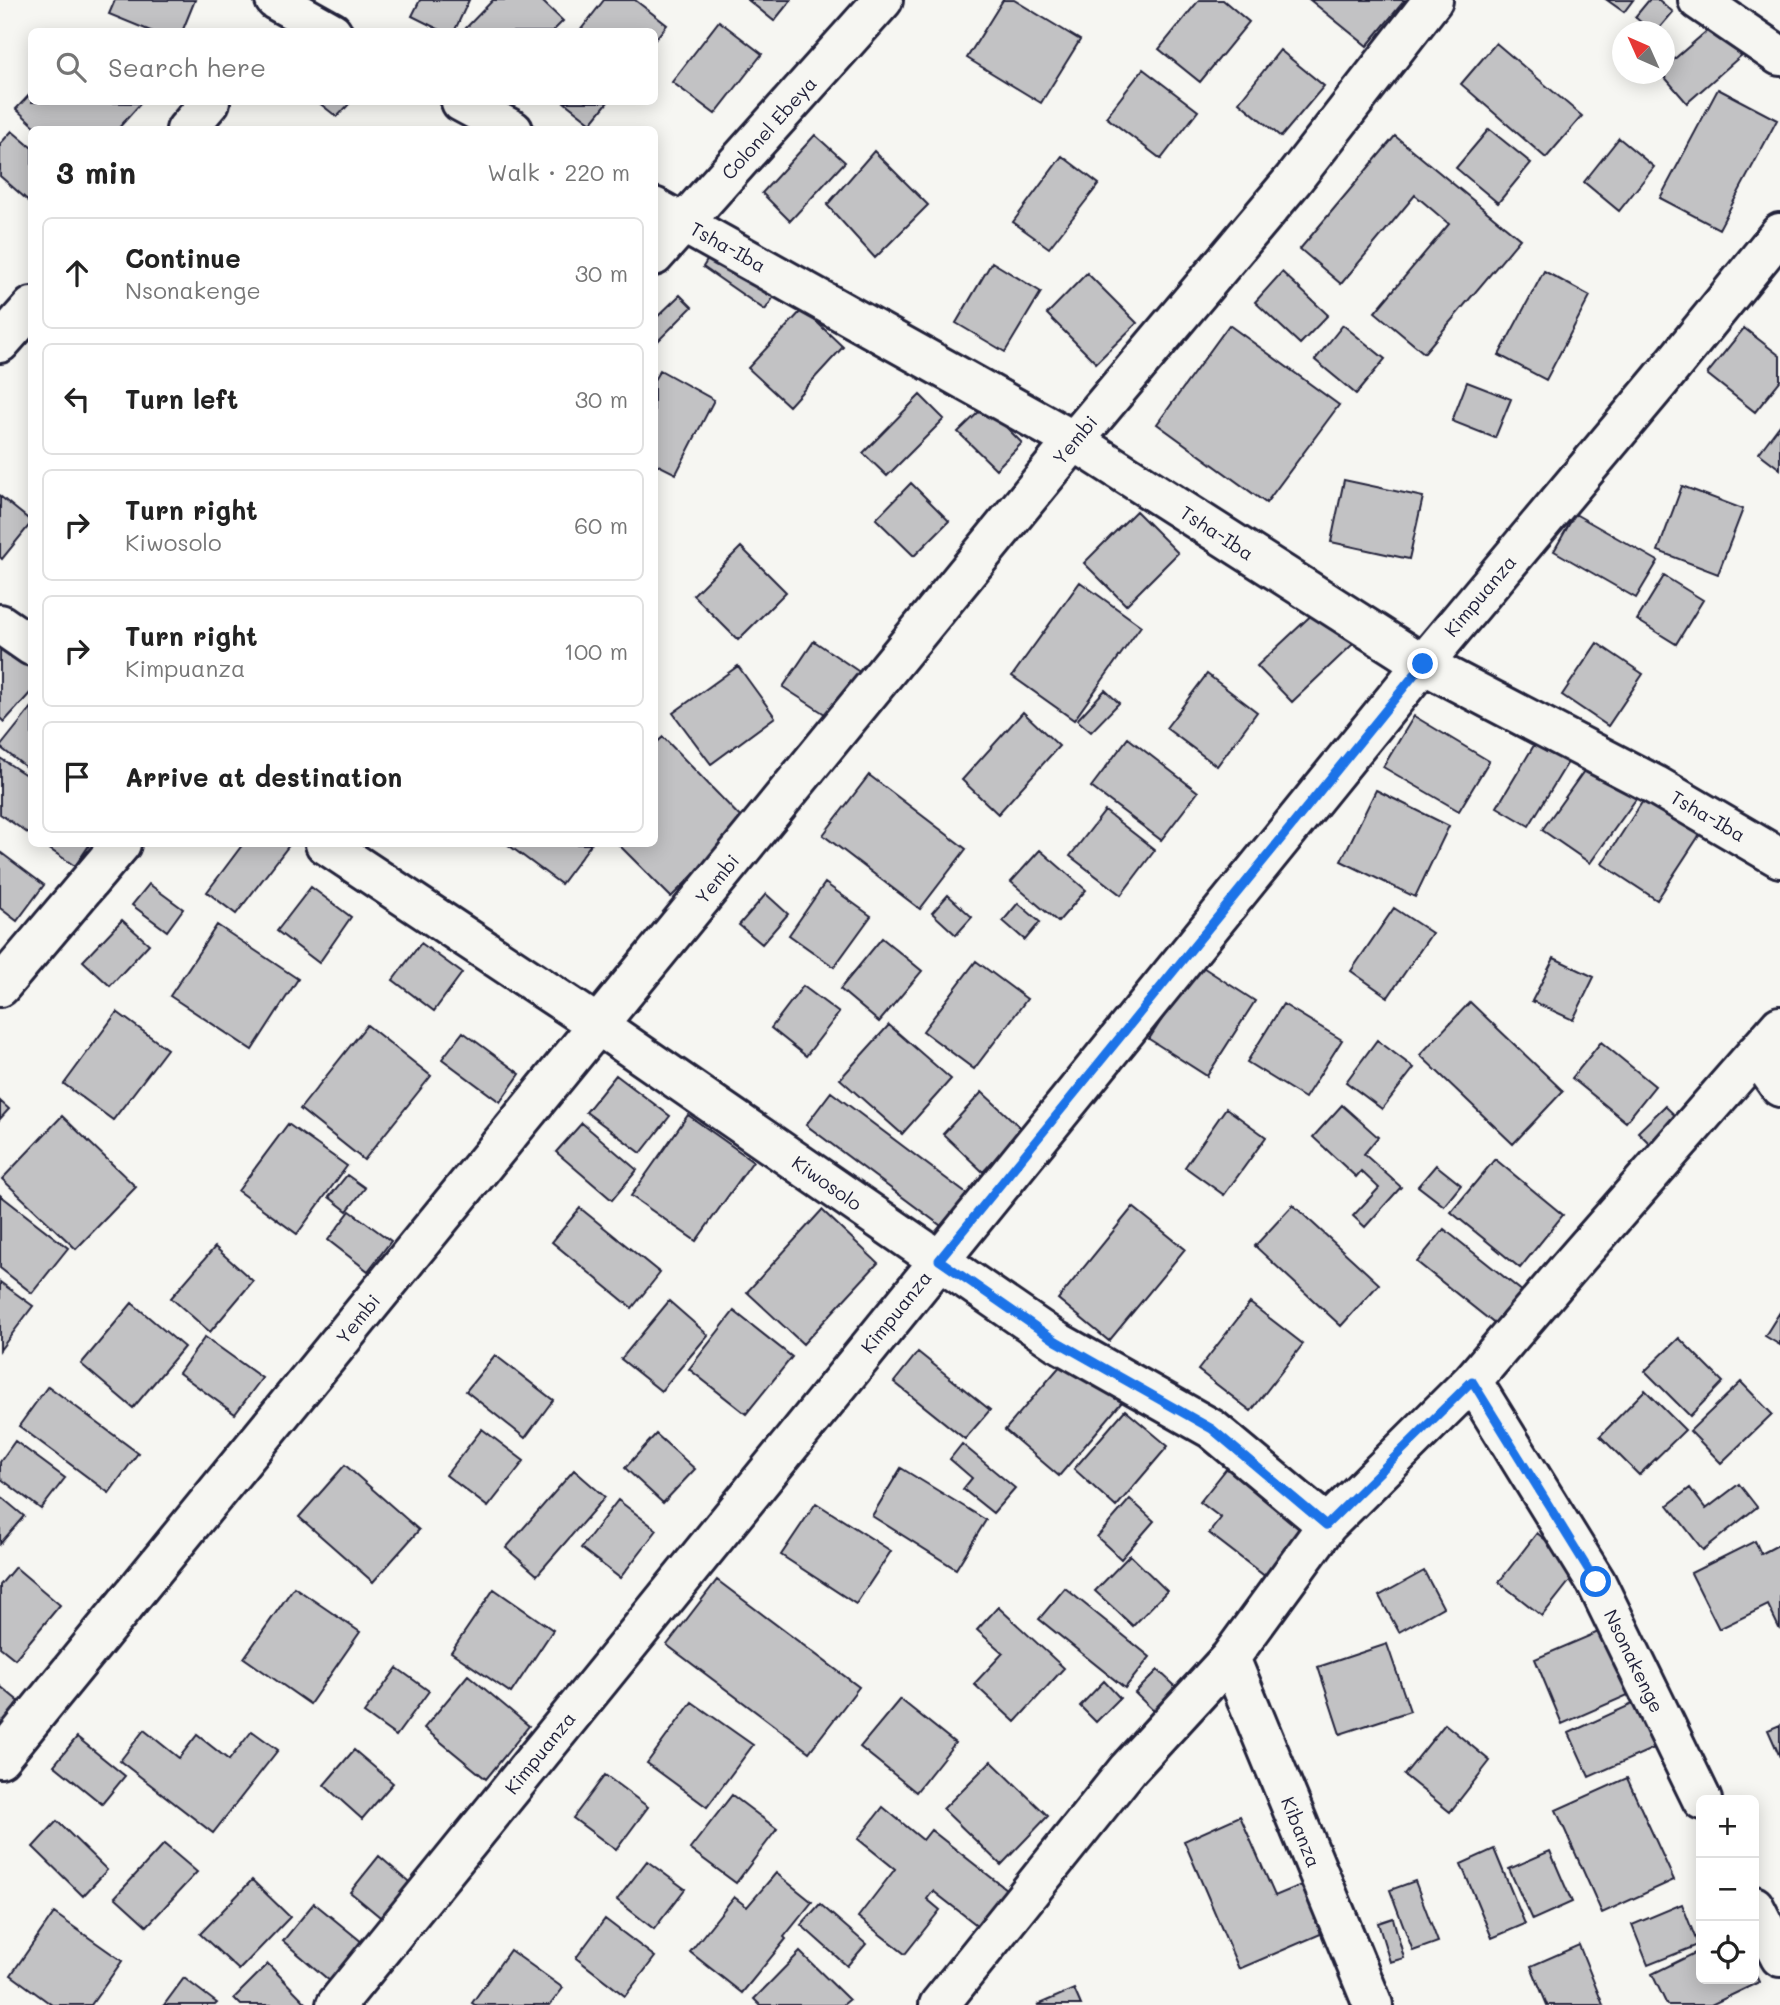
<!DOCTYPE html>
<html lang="en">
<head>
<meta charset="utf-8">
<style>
	body { margin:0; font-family:Mali,sans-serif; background:#f2f2f2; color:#222 }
	.controls { position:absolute; right:21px; bottom:21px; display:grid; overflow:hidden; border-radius:10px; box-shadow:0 4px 18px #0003 }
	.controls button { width:63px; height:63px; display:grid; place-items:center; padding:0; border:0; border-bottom:2px solid #e0e0e0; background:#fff; color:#222; font:35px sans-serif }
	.compass { position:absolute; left:1612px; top:21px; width:63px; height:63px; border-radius:50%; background:#fff; box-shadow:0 4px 18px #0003; rotate:315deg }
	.stop { position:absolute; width:21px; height:21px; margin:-16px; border:5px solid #1a73e8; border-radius:50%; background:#fff }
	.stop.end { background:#1a73e8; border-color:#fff; box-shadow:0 2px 7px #0008 }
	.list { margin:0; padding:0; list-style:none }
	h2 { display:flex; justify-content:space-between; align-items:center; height:91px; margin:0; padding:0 28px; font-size:30px }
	h2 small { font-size:23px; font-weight:400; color:#767676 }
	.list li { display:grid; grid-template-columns:46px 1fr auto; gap:21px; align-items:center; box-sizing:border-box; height:112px; margin:0 14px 14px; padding:0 14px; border:2px solid #e0e0e0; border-radius:10px }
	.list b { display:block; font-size:26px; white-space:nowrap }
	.list p { margin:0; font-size:23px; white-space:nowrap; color:#767676 }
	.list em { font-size:23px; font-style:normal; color:#767676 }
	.icon { flex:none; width:38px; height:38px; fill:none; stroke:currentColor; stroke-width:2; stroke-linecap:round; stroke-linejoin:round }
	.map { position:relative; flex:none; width:1780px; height:2005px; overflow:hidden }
	.search { position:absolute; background:#fff; box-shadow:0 4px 18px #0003; left:28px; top:28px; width:630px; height:77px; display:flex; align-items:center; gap:18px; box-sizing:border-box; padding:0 24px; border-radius:10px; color:#767676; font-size:26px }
	.panel { position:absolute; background:#fff; box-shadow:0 4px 18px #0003; left:28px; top:126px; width:630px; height:721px; border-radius:10px }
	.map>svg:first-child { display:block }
	.building { fill:#c2c2c4; stroke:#22223b; stroke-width:2 }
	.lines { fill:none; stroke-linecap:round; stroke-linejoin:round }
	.minor-casing { stroke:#22223b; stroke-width:44 }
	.minor { stroke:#f6f6f2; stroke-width:38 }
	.route { stroke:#1a73e8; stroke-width:9 }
	.labels { text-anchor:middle; stroke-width:6; stroke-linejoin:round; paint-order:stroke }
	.street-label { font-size:19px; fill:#22223b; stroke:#f6f6f2 }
</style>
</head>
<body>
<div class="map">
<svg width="1780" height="2005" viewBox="0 0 1780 2005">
	<rect width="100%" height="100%" fill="#f6f6f2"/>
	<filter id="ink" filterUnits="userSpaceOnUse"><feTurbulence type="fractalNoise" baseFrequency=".0143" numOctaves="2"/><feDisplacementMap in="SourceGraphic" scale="14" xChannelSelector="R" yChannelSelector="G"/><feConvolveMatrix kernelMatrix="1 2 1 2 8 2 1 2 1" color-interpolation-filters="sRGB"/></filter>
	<g filter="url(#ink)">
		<path class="building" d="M115,0h80l-13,32h-29l-44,-18z
			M420,0h49l-15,32h-10l-32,-16z
			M493,0h48l22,21 -11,11h-90z
			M604,0h31l32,25 -13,16v-9h-75z
			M748,0h43l-17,21z
			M1003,0h11l66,40 -39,63 -74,-45z
			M1199,0h24l26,22 -49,60 -41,-33z
			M1310,0h95l-38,46z
			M1607,0h26l-9,12z
			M1649,0h10l14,12 -17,20h-4l-17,-15z
			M719,21l43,33 -47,60 -43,-32z
			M1715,24l28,30 -56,49 -25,-29h2v-6z
			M1496,43l86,73 -36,42 -85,-74z
			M1280,50l44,36 -43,51 -42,-35z
			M1143,69l55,42 -37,48 -55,-42z
			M1718,89l59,31 -58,109 -59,-31z
			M32,92v10l109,1 -24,27h-78l-23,-21z
			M318,102h33l-14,15z
			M564,102h44l-17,21z
			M1489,129l42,34 -33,40 -42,-35z
			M12,131l20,17v56l-32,-28v-32z
			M815,135l30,27 -55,59 -28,-28z
			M1395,136l125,103 -96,114 -49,-41 74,-88 -34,-29 -74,89 -41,-35z
			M1619,138l35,29 -35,44 -35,-29z
			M874,151l54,54 -53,53 -48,-53z
			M1062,156l37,28 -50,64 -36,-26z
			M716,246l63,43 -14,21 -62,-43z
			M992,262l49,30 -36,60 -49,-29z
			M1544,271l46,25 -44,84 -47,-25z
			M1282,272l46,43 -28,29 -45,-42z
			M1087,273l50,50 -41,40 -49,-49z
			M680,295l12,12 -34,34 -4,-3v-18z
			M803,309l40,38 -54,59 -41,-38z
			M1229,325l110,80 -73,98 -109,-79z
			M1343,325l42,34 -29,35 -41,-34z
			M1744,328l36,28v25l-25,31 -48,-38z
			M660,370l54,30 -38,74 -22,-11v-83z
			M1467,382l44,17 -16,39 -43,-17z
			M920,395l24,24 -57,57 -24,-23z
			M985,406l37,37 -26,26 -38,-37z
			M1780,425v44l-21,-16z
			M1344,480l79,17 -14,62 -78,-17z
			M911,483l38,38 -35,35 -38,-37z
			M1682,486l61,23 -25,65 -60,-23z
			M0,496l32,26 -30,37 -2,-2z
			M1136,511l42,42 -52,52 -42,-42z
			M1575,514l83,47 -22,37 -82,-47z
			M741,547l45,45 -48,48 -45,-45z
			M1664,576l39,24 -27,44 -39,-24z
			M1080,582l61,44 -67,94 -62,-44z
			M1319,608l34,36 -61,58 -35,-36z
			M0,640l32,27v24l-28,31 -4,-4z
			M814,641l47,32 -30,45 -48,-31z
			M1597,643l46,31 -35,52 -46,-31z
			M738,666l37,51 -64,47 -38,-51z
			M1207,674l50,38 -40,54 -51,-38z
			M1105,690l14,13 -28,29 -14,-12z
			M32,707v65l-32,-25z
			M1023,712l36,34 -61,68 -36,-34z
			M1414,716l75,45 -30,50 -76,-44z
			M663,737l83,86 -75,74 -53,-53h36v-99z
			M1128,738l70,54 -37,48 -70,-53z
			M1536,742l32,20 -39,64 -32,-19z
			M0,758l32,21v57l-32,-22z
			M1591,761l48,34 -49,68 -48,-33z
			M869,775l97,74 -46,60 -97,-74z
			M1376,790l73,36 -34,71 -74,-36z
			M1650,790l56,35 -49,75 -55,-36z
			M1105,811l50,39 -34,45 -51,-39z
			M42,844h48l-15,22z
			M243,844h47l-54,70 -29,-22z
			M507,844h84l-30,40z
			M1040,850l46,40 -28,32 -47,-40z
			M0,852l44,33 -27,36 -17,-13z
			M825,883l46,33 -37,51 -45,-32z
			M149,884l34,25 -16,22 -35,-26z
			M311,887l40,30 -32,46 -42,-32z
			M766,894l22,20 -26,30 -23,-19z
			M948,895l24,22 -16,18 -24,-22z
			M1018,903l22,19 -15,18 -22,-19z
			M1394,908l38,25 -44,64 -37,-26z
			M122,920l27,24 -39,42 -27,-25z
			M217,925l81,54 -46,71 -82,-54z
			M882,938l40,33 -43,51 -39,-33z
			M421,943l41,30 -28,38 -41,-31z
			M1554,958l40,19 -21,43 -41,-19z
			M976,961l51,38 -53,70 -51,-38z
			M1198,964l57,37 -48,75 -58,-37z
			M803,986l36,27 -33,43 -35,-28z
			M1470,1002l93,89 -50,53 -93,-89z
			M1283,1004l59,36 -37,58 -58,-36z
			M117,1012l50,37 -54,71 -49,-36z
			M367,1025l64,51 -67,84 -64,-51z
			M889,1025l62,54 -49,55 -62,-55z
			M463,1032l57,42 -20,28 -58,-43z
			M1377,1040l37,28 -32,41 -36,-27z
			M1601,1042l54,44 -29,36 -54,-44z
			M616,1075l54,41 -29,37 -55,-41z
			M831,1092l137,103 -24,33 -138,-103z
			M982,1092l40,37 -39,43 -40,-38z
			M0,1101l9,8 -9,10z
			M1342,1105l36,32 -14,17 37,33 -36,40 -12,-11 26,-28 -18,-17 -5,6 -43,-40z
			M1665,1106l19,18 -27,27 -19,-19z
			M1226,1108l40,29 -42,58 -39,-28z
			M688,1115l65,46 -57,80 -65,-45z
			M62,1116l74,71 -60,62 -74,-70z
			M582,1123l55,47 -25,30 -56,-48z
			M288,1124l59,42 -50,68 -59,-43z
			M1495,1159l68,56 -43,53 -69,-56z
			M1436,1165l25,20 -17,21 -26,-20z
			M347,1175l18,13 -18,23 -18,-14z
			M0,1195l68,53 -36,45 -32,-25z
			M1293,1205l86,79 -38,42 -86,-80z
			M1133,1207l52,42 -76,92 -51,-42z
			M580,1208l80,65 -28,35 -80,-66z
			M822,1210l56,53 -75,81 -56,-52z
			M350,1211l41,30 -23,30 -40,-31z
			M1444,1229l89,71 -27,33 -89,-71z
			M215,1247l38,34 -43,51 -39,-34z
			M0,1282l33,24 -33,44z
			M669,1301l39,34 -47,56 -40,-32z
			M132,1303l52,44 -51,61 -52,-44z
			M1250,1303l53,41 -52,67 -53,-41z
			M734,1311l58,46 -46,57 -57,-45z
			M1780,1312v33l-15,-9z
			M205,1337l57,41 -27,36 -56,-41z
			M1679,1338l44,44 -33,34 -45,-45z
			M918,1352l72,58 -25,29 -71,-57z
			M495,1355l58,45 -28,38 -59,-47z
			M1068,1357l54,45 -63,74 -54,-46z
			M1741,1382l31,32 -51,49 -31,-32z
			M48,1386l90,67 -29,40 -90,-67z
			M1645,1390l40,40 -46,45 -39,-39z
			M1125,1410l43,36 -52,61 -42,-38z
			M482,1429l42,32 -36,46 -42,-32z
			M656,1434l39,35 -32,34 -38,-35z
			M15,1441l50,37 -24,31 -41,-31v-16z
			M962,1444l53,44 -22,25 -30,-24 9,-11 -22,-19z
			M1231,1463l77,61 -42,53 -57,-44 12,-15 -21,-16z
			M345,1465l74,65 -46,52 -74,-65z
			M901,1468l85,52 -30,49 -84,-53z
			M574,1470l31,27 -68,78 -31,-27z
			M1739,1484l18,23 -54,43 -35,-45 22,-17 16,21z
			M0,1496l24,20 -24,28z
			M1130,1499l24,22 -33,38 -24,-22z
			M618,1500l39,30 -37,48 -39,-30z
			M816,1503l75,48 -35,53 -75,-49z
			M1537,1533l43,35 -38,48 -43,-34z
			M1755,1541l6,13 19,-10v86l-12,-25 -49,24 -28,-56z
			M1130,1555l37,36 -34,35 -38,-35z
			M15,1567l45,38 -45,54 -15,-12v-62z
			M1424,1571l19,36 -44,25 -20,-36z
			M717,1580l142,107 -50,65 -142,-107z
			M294,1587l66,45 -50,72 -66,-46z
			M1065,1588l85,69 -25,31 -86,-69z
			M494,1589l59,41 -42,63 -60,-41z
			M998,1607l66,61 -49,54 -41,-38 29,-31 -26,-23z
			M1610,1627l27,64 -75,33 -27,-65z
			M1387,1644l23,67 -70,23 -22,-67z
			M397,1668l32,23 -33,45 -32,-23z
			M1158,1670l30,28 -23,24 -30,-29z
			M468,1675l61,51 -43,53 -62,-51z
			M1104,1681l16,17 -24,24 -16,-16z
			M0,1686l22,18 -19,25 -3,-2z
			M900,1699l55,44 -39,49 -56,-45z
			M1641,1700l20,45 -72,32 -20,-44z
			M692,1702l61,43 -46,62 -60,-44z
			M1445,1724l45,37 -40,51 -46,-37z
			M1780,1725v32l-12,-27z
			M144,1730l35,28 18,-23 32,25 23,-29 26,19 -65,83 -93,-72z
			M77,1737l48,39 -23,28 -48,-39z
			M354,1750l39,33 -31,36 -38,-34z
			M991,1761l57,55 -47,49 -58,-56z
			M605,1775l43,32 -32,43 -43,-32z
			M1627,1778l47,102 -72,33 -46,-103z
			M732,1795l45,34 -41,54 -46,-34z
			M883,1807l40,33 8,-10 85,67 -29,36 -54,-42 -6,8 13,11 -35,44 -47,-37 37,-48 -37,-30z
			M1240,1816l35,80 26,-11 22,48 -84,36 -55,-128z
			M57,1821l50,49 -24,26 -50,-49z
			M164,1844l33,28 -50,54 -32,-29z
			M1494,1849l31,75 -33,14 -31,-74z
			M1550,1851l22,51 -40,18 -23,-51z
			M379,1856l35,30 -29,35 -35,-29z
			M647,1861l38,28 -31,40 -37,-29z
			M776,1873l36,29 -28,35 2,2 -44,54 -52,-41 44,-55 13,10z
			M252,1880l38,37 -51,53 -39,-36z
			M1415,1881l23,61 -25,9 -23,-61z
			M314,1903l49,40 -32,39 -48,-41z
			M820,1904l46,40 -19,22 -46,-41z
			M1682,1904l16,41 -50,20 -16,-40z
			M54,1913l68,48 -31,44h-39l-41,-30z
			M1393,1918l11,40 -14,4 -12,-39z
			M605,1919l50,38 -30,39 -49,-38z
			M1579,1945l24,60h-56l-16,-39z
			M510,1950l53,38 -13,17h-75l-3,-2z
			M1701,1950v29h53v-8l5,11 -48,23h-44l-15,-31z
			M800,1952l49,48 -6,5h-83l-6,-6z
			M268,1964l40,41h-67l-7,-7z
			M184,1978l33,25 -2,2h-51z
			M1074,1989l7,16h-44z"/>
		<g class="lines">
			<g class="minor-casing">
				<path id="minor" d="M275,0l57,32
					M1698,0l82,56
					M461,102l52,28
					M186,130l24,-28
					M654,207l420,234 349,223 232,121 125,73
					M654,256l229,-256
					M0,343l32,-36
					M0,624l32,22
					M325,844l273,181 458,316 156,88 115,96
					M0,987l121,-143
					M1756,1053l24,34
					M1472,1381l124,201 106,218
					M1230,1658l143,347
					M0,1758l1074,-1317 219,-261 140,-180
					M1754,1906l26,51
					M336,2005l1087,-1341 237,-283 120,-148
					M939,2005l189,-236 102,-111 97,-133 145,-144 99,-116 209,-239"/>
			</g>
			<use href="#minor" class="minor"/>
		</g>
	</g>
	<g class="lines" filter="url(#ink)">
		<path class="route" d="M1423,664l-484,596 117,81 156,88 114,96 146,-144 124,201"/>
	</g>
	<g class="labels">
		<g class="street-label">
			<text transform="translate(769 128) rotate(-48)" y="7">Colonel Ebeya</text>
			<text transform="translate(728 247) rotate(29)" y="7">Tsha-Iba</text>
			<text transform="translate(1075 440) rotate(-50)" y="7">Yembi</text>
			<text transform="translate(1217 533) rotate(33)" y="7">Tsha-Iba</text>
			<text transform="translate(1480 596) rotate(-50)" y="7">Kimpuanza</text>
			<text transform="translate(1708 816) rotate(30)" y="7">Tsha-Iba</text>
			<text transform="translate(717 879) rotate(-51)" y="7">Yembi</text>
			<text transform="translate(827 1183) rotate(35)" y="7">Kiwosolo</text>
			<text transform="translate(896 1312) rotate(-51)" y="7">Kimpuanza</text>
			<text transform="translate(358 1319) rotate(-51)" y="7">Yembi</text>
			<text transform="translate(1634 1661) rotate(64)" y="7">Nsonakenge</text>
			<text transform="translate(540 1753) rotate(-51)" y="7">Kimpuanza</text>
			<text transform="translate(1301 1832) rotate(68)" y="7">Kibanza</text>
		</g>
	</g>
</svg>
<div class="controls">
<button>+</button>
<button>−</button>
<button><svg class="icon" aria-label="locate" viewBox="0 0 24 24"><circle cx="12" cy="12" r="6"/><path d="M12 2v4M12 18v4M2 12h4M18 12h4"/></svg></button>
</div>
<svg class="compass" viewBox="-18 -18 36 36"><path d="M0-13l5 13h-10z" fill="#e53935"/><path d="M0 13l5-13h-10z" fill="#767676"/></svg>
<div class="stop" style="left:1596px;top:1582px"></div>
<div class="stop end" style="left:1423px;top:664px"></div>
<div class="search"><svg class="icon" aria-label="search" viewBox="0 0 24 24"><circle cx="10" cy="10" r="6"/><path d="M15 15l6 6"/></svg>Search here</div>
<section class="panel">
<h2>3 min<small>Walk · 220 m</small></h2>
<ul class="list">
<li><svg class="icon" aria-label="ahead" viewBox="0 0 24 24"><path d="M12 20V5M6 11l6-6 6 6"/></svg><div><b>Continue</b><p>Nsonakenge</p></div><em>30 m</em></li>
<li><svg class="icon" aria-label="left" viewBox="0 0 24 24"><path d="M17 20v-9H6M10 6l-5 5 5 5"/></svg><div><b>Turn left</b></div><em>30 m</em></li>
<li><svg class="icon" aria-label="right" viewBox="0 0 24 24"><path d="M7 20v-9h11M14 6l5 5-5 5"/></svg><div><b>Turn right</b><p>Kiwosolo</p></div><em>60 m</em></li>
<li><svg class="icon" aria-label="right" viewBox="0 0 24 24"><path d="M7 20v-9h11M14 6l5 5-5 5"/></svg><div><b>Turn right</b><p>Kimpuanza</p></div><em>100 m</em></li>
<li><svg class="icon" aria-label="arrive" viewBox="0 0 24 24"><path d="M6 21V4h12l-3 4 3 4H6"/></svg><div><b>Arrive at destination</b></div></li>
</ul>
</section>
</div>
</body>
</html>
